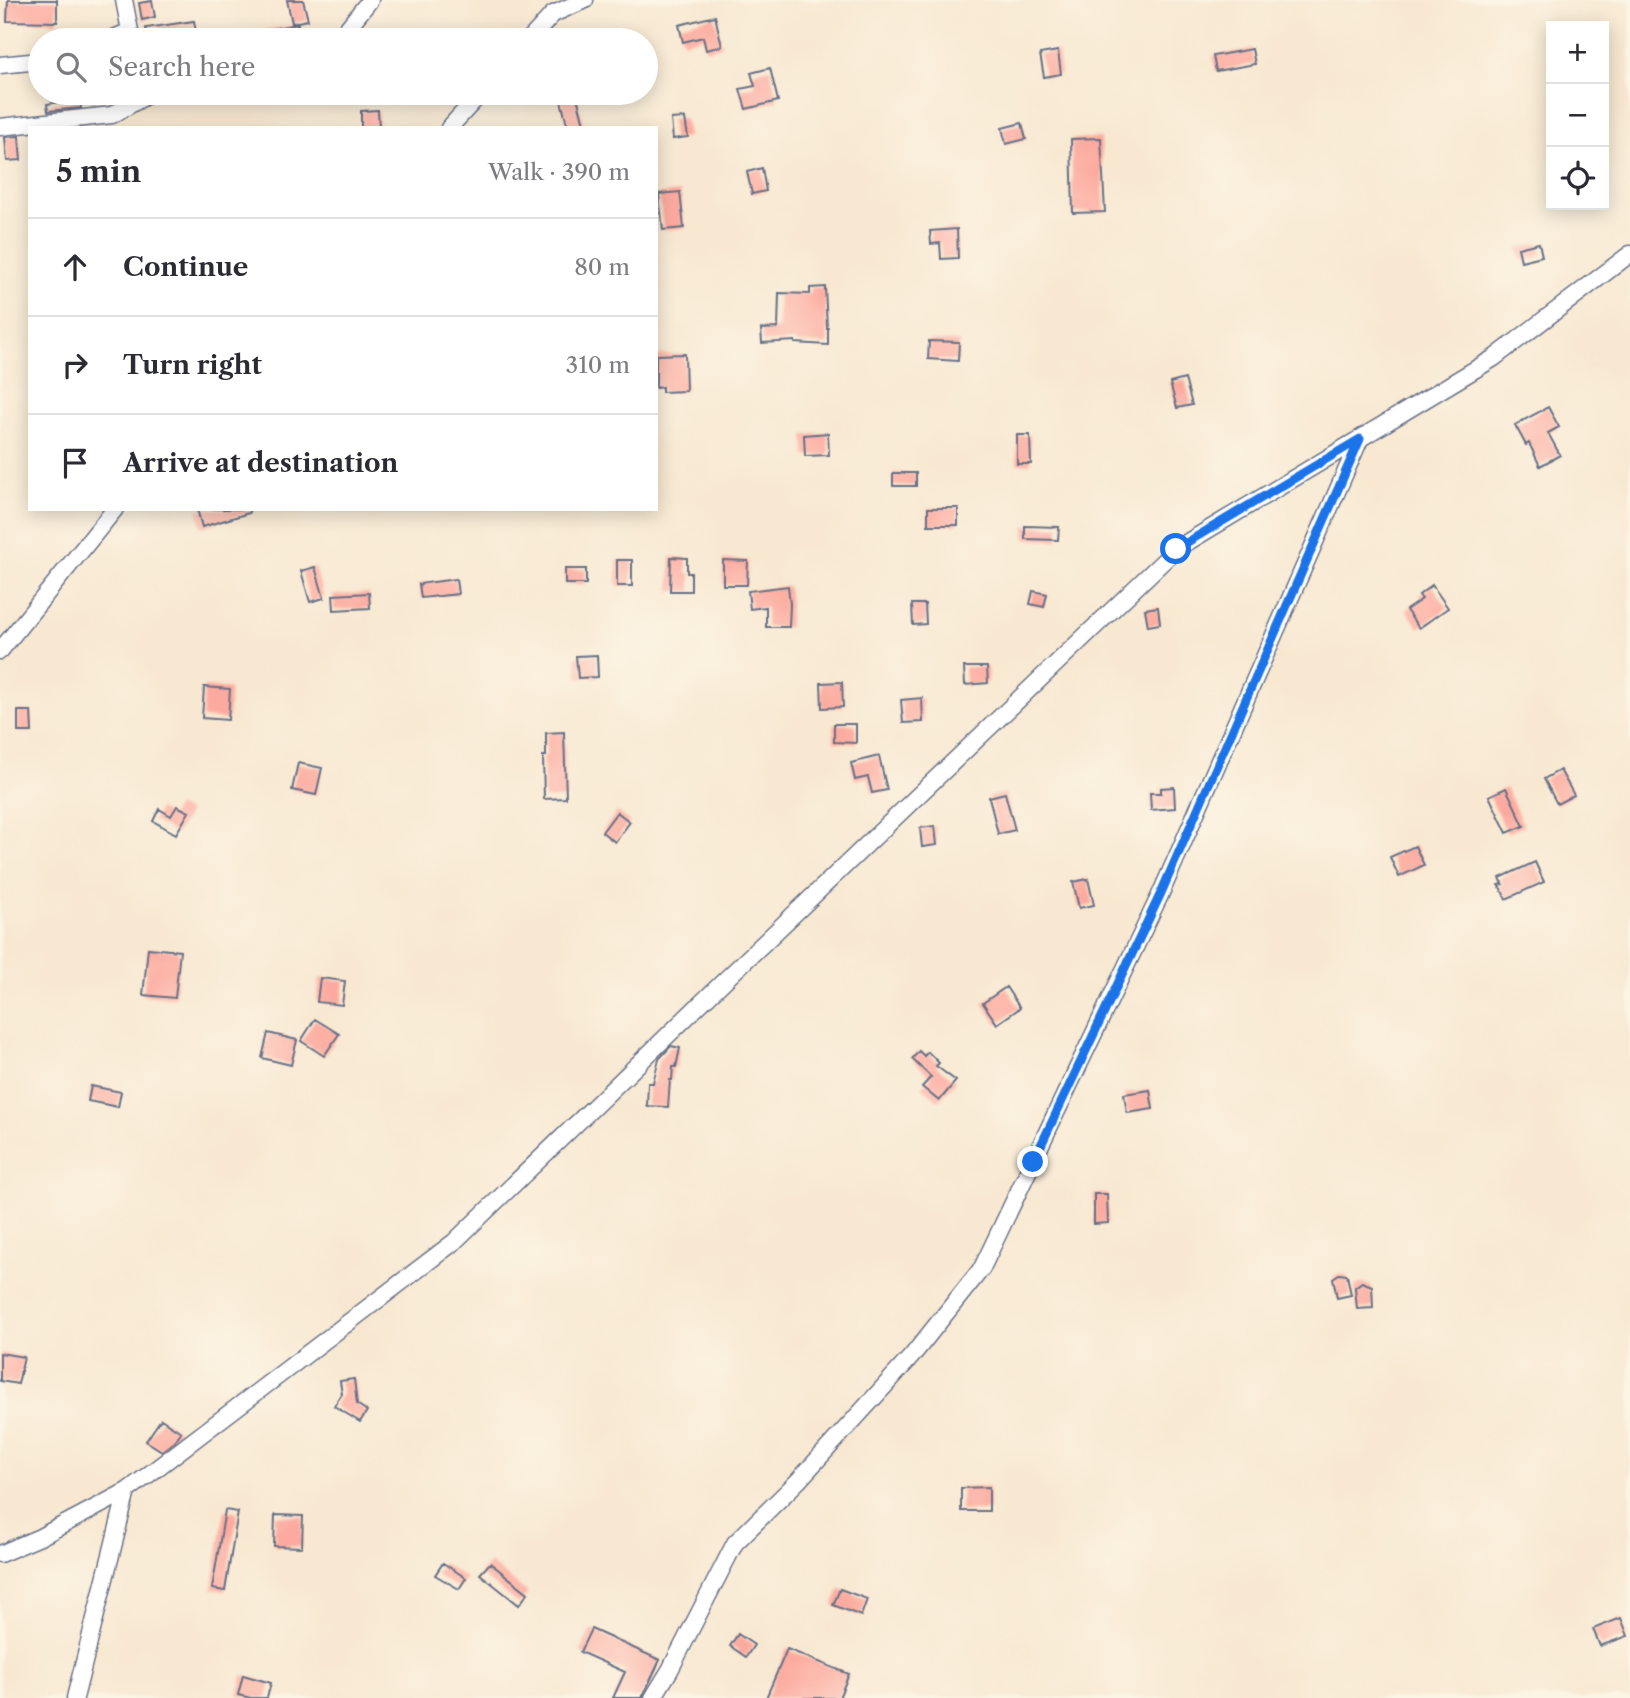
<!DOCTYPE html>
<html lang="en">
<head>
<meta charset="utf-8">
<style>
	body { margin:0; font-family:"Libre Caslon Text",serif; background:#f7f7f7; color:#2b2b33 }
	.controls { position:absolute; right:21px; top:21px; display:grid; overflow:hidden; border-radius:0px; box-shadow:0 4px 18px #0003 }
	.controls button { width:63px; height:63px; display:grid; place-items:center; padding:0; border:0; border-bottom:2px solid #e1e1e2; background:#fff; color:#2b2b33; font:35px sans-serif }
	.stop { position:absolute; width:21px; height:21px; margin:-16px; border:5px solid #1a73e8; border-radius:50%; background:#fff }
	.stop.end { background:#1a73e8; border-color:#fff; box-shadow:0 2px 7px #0008 }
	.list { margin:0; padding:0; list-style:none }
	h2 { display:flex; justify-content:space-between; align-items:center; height:91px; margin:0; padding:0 28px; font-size:30px }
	h2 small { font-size:23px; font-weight:400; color:#7c7c81 }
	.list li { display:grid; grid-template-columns:46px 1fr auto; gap:21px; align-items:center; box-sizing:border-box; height:98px; padding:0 28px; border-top:2px solid #e1e1e2 }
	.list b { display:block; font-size:26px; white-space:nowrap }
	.list em { font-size:23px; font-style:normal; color:#7c7c81 }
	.icon { flex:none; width:38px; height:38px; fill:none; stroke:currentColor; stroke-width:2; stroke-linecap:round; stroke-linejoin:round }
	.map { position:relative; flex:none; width:1630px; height:1698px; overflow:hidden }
	.search { position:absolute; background:#fff; box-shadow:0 4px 18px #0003; left:28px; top:28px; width:630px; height:77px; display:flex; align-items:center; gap:18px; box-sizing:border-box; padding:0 24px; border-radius:38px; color:#7c7c81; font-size:26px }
	.panel { position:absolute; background:#fff; box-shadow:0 4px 18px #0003; left:28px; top:126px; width:630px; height:385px; border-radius:0px }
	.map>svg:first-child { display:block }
	.building { fill:#fcaa9f }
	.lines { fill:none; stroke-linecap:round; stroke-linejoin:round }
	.minor-casing { stroke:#687086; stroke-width:19 }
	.minor { stroke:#fff; stroke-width:16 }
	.route { stroke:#1a73e8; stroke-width:9 }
</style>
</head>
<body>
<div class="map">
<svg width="1630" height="1698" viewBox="0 0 1630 1698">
	<rect width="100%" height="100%" fill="#fcf5e5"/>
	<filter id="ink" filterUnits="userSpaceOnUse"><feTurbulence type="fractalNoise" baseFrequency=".0143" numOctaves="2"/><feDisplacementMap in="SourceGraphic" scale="14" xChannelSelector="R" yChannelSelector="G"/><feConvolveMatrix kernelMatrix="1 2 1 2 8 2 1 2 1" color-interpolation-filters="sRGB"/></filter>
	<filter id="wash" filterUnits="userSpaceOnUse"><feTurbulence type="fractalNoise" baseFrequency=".00686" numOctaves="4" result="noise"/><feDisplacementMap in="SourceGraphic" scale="28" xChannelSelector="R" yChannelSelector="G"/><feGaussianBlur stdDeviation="1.57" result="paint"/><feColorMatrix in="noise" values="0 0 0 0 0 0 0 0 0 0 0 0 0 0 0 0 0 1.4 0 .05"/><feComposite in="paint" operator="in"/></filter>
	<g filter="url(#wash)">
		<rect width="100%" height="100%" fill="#f8e8d1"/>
		<g id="blocks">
			<path class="building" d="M8,0h49v22l-50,-1z
				M287,0h16l5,20 -16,3z
				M152,1l3,16 -13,3 -3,-17z
				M715,16l7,30 -16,4 -3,-13 -20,5 -4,-17z
				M194,21l3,17 -12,2h-37l-2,-12z
				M298,24l3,16h-51v-7z
				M1252,49l3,15 -39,7 -3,-15z
				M1058,51l3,23 -17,3 -4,-23z
				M770,68l8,33 -32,8 -6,-20 15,-3 -4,-13z
				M559,93h17l9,35h-17z
				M80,99l1,9 -33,3 -1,-7z
				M378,110l1,18h-18v-17z
				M685,118l3,19 -15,2 -2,-20z
				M1022,123l4,16 -20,5 -4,-16z
				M19,136l2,24 -14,1 -2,-24z
				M1101,138l4,74 -32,1 -2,-74z
				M762,168l4,23 -14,3 -5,-22z
				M680,192l4,36 -21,2 -4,-36z
				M957,229l1,29 -17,1 -1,-16 -9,1 -1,-13z
				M1539,243l3,13 -21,5 -3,-13z
				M825,287l2,41h1v17l-33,-2v-2l-33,2 -1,-14 17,-1 1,-35 31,1v-6z
				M929,341l30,1 -1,19 -30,-2z
				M685,354l1,37 -24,1v-5l-6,1v-33z
				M1185,379l7,26 -15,3 -7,-25z
				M1548,407l11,20 -11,6 12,22 -20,11 -11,-23 -3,2 -11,-20z
				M828,433l1,22 -24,1 -1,-21z
				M1017,435h13l1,29h-14z
				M893,473h23v13h-23z
				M928,508h30v17h-30z
				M197,509h52v4l-47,14z
				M1025,526l34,1 -1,13 -33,-1z
				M671,557l16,1v15h4v18h-21z
				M617,560h15v26h-15z
				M723,560l25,1 -1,24h-24z
				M315,567l9,31 -14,4 -9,-31z
				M565,569h21v15h-21z
				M456,579l2,15 -37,4 -2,-14z
				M1432,585l16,23 -29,20 -13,-18 16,-11 -3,-4z
				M788,586l2,18 -1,23h-23v-20l-16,2 -2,-18z
				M1033,591l14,3 -3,13 -14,-3z
				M369,593l1,15 -36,2 -1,-15z
				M912,604h13l1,20 -13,1z
				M1158,607l2,17 -12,2 -3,-17z
				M597,655l1,22 -20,1 -2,-22z
				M964,667h23l1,16 -23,2z
				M842,682l1,25 -21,1 -1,-25z
				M204,687l26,2 -2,31 -26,-2z
				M922,698l1,24 -20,1 -2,-23z
				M18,711h13l1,21h-14z
				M834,724h22v19l-22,-1z
				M564,732l2,66 -22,1 -1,-43h3v-23z
				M879,756l8,34 -15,3 -4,-16 -13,3 -4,-17z
				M298,763l24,5 -6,27 -24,-5z
				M1560,770l14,25 -17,9 -13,-25z
				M1174,787l1,21 -24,2 -1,-17h11v-5z
				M1506,788l18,38 -17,7 -18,-37z
				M1005,793l10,37 -17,4 -9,-37z
				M177,806l12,6 -13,22 -23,-13 6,-12 12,7z
				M617,812l13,10 -15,20 -13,-10z
				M935,826l2,19 -15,2 -2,-19z
				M1415,846l9,19 -25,12 -9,-20z
				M1535,862l9,20 -38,17 -7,-14 4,-1 -3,-6z
				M1088,879l6,26 -15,3 -6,-26z
				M148,948l32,3 -5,47 -32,-3z
				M320,978l25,3 -3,24 -25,-3z
				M1006,987l14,21 -23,16 -14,-21z
				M315,1019l24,15 -15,22 -23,-15z
				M268,1033l29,7 -6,25 -29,-7z
				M671,1046l9,2 -4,19h-3l-1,13h-2l-2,27 -21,-1 1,-23h5l6,-24z
				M919,1051l5,5 4,-4 11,11 -3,3 20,15 -17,20 -17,-14 9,-10 -19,-18z
				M91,1086l30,6 -3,15 -30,-6z
				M1150,1090l3,19 -26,4 -3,-19z
				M1094,1194h13l1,29 -14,1z
				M1339,1274l8,1 4,20 -14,3 -4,-20z
				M1362,1282l10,4 1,22 -16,1 -2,-22z
				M0,1353l24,4 -6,27 -18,-3z
				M354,1379l3,25 10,7 -7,11 -26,-16 8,-12 -2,-13z
				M161,1419l20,13 -6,9 -13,10 -16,-10z
				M989,1487v24h-28v-23z
				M225,1510l13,2 -13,79 -13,-2z
				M275,1515l28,1 -1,31 -28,-1z
				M443,1563l23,15 -7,11 -24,-14z
				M490,1563l38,30 -9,12 -39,-31z
				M840,1589l27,10 -6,17 -28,-11z
				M1621,1618l7,18 -28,10 -7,-17z
				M591,1629l69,31 -18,38h-29l12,-26 -45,-20z
				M738,1634l16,11 -8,12 -16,-11z
				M787,1649l62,25 -10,24h-73z
				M243,1675l28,8 -4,15h-16l-13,-3z"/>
		</g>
	</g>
	<g filter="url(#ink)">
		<use href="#blocks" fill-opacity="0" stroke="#687086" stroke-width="2"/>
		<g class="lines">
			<g class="minor-casing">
				<path id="minor" d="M109,40l21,-9 -6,-31
					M338,40l32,-40
					M529,40l24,-26 32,-14
					M0,65l40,-4
					M0,127l112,-12 39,-22
					M449,128l32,-35
					M0,651l115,-142
					M0,1554l40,-17 87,-46
					M75,1698l52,-207 327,-249 270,-261 452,-432 318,-191 136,-104
					M653,1698l17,-28 65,-127 63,-62 113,-124 71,-89 179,-375 199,-454"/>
			</g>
			<use href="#minor" class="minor"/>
		</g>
	</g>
	<g class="lines" filter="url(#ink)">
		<path class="route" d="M1033,1162l128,-269 199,-454 -184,110"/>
	</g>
</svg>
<div class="controls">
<button>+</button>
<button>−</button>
<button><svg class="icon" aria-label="locate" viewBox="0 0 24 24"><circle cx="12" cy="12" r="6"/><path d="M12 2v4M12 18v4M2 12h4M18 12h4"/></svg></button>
</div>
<div class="stop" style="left:1176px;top:549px"></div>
<div class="stop end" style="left:1033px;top:1162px"></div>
<div class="search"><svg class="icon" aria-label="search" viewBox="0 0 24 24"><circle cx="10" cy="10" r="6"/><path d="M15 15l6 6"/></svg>Search here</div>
<section class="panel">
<h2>5 min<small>Walk · 390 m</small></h2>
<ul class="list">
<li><svg class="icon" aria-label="ahead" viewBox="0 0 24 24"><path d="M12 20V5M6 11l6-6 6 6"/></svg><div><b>Continue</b></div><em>80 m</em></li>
<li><svg class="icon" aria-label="right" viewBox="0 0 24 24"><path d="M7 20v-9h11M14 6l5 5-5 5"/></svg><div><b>Turn right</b></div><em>310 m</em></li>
<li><svg class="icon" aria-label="arrive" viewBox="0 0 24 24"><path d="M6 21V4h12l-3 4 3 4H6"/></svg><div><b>Arrive at destination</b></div></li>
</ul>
</section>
</div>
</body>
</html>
